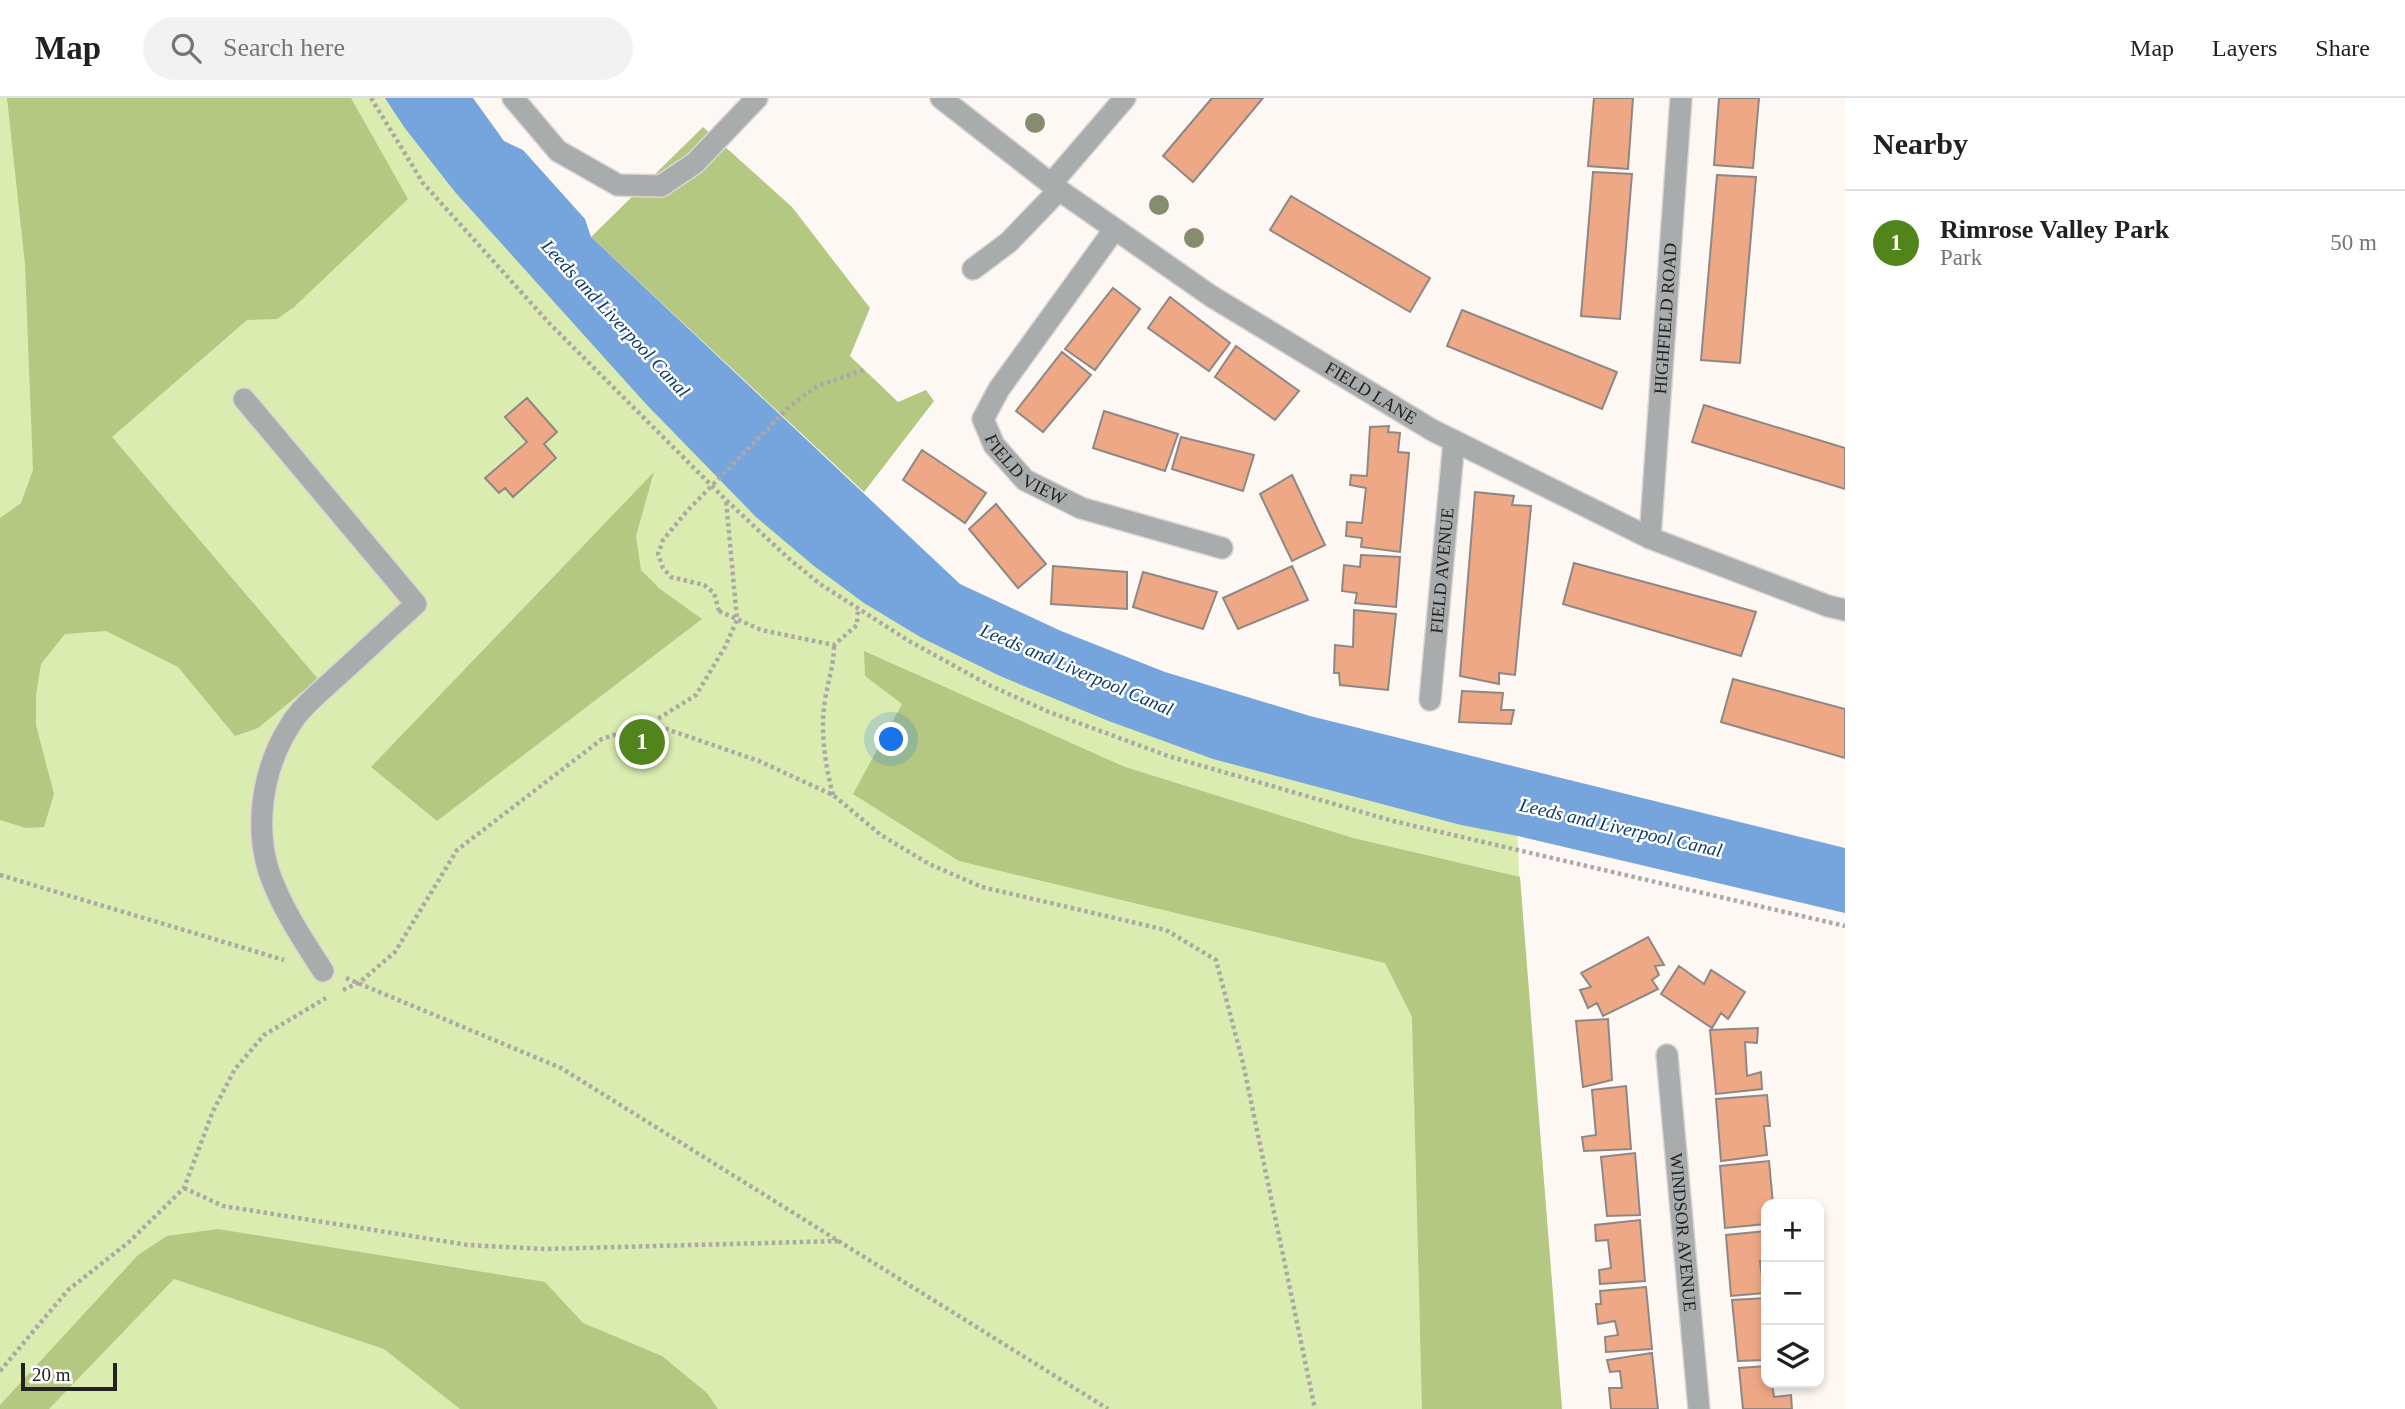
<!DOCTYPE html>
<html lang="en">
<head>
<meta charset="utf-8">
<style>
	body { margin:0; font-family:Georgia,serif; background:#f2f2f2; color:#202124 }
	.controls { position:absolute; right:21px; bottom:21px; display:grid; overflow:hidden; border-radius:14px; box-shadow:0 4px 10px #0003 }
	.controls button { width:63px; height:63px; display:grid; place-items:center; padding:0; border:0; border-bottom:2px solid #e0e0e0; background:#fff; color:#202124; font:35px sans-serif }
	.scale { position:absolute; left:21px; bottom:18px; width:96px; box-sizing:border-box; padding-left:7px; border:4px solid #242220; border-top:0; font-size:19px; line-height:24px; white-space:nowrap; color:#242220; -webkit-text-stroke:5px #fff; paint-order:stroke }
	.you { position:absolute; left:892px; top:642px; width:24px; height:24px; margin:-18px; border:5px solid #fff; border-radius:50%; background:#1a73e8; box-shadow:0 0 0 10px #1a73e833 }
	.badge { display:grid; place-items:center; width:46px; height:46px; border-radius:50%; background:#51841a; color:#fff; font-size:23px; font-weight:700 }
	.pin { position:absolute; translate:-50% -50%; border:4px solid #fff; box-shadow:0 2px 7px #0006 }
	.list { margin:0; padding:0; list-style:none }
	h2 { display:flex; justify-content:space-between; align-items:center; height:91px; margin:0; padding:0 28px; font-size:30px }
	h2 small { font-size:23px; font-weight:400; color:#757577 }
	.list li { display:grid; grid-template-columns:46px 1fr auto; gap:21px; align-items:center; box-sizing:border-box; height:105px; padding:0 28px; border-top:2px solid #e0e0e0 }
	.list b { display:block; font-size:26px; white-space:nowrap }
	.list p { margin:0; font-size:23px; white-space:nowrap; color:#757577 }
	.list em { font-size:23px; font-style:normal; color:#757577 }
	.icon { flex:none; width:38px; height:38px; fill:none; stroke:currentColor; stroke-width:2; stroke-linecap:round; stroke-linejoin:round }
	.map { position:relative; flex:none; width:1845px; height:1311px; overflow:hidden }
	header { display:flex; align-items:center; gap:42px; box-sizing:border-box; height:98px; padding:0 35px; background:#fff; border-bottom:2px solid #e0e0e0 }
	header strong { font-size:33px }
	nav { display:flex; gap:38px; margin-inline-start:auto; font-size:24px }
	.search { width:490px; height:63px; background:#f2f2f2; display:flex; align-items:center; gap:18px; box-sizing:border-box; padding:0 24px; border-radius:38px; color:#757577; font-size:26px }
	main { display:flex }
	aside { flex:1; background:#fff }
	.map>svg:first-child { display:block }
	.green { fill:#daecb0 }
	.forest { fill:#b4c882 }
	.water { fill:#76a4dc }
	.building { fill:#efa885; stroke:#8e8885; stroke-width:2 }
	.lines { fill:none; stroke-linecap:round; stroke-linejoin:round }
	.minor-casing { stroke:#dbd6d2; stroke-width:24 }
	.path { stroke:#ada8a5; stroke-width:4.5; stroke-dasharray:3.5 3.5; stroke-linecap:butt }
	.minor { stroke:#a9acac; stroke-width:21 }
	.path-bridge { stroke:#ada8a5; stroke-width:4.5; stroke-dasharray:3.5 3.5; stroke-linecap:butt }
	.tree { fill:#888c6e }
	.labels { text-anchor:middle; stroke-width:5; stroke-linejoin:round; paint-order:stroke }
	.street-label { font-size:18px; fill:#242220; stroke:#fff }
	.water-label { font-size:19px; font-style:italic; fill:#0a3a6d; stroke:#fff }
</style>
</head>
<body>
<header>
<strong>Map</strong>
<div class="search"><svg class="icon" aria-label="search" viewBox="0 0 24 24"><circle cx="10" cy="10" r="6"/><path d="M15 15l6 6"/></svg>Search here</div>
<nav><a>Map</a><a>Layers</a><a>Share</a></nav>
</header>
<main>
<div class="map">
<svg width="1845" height="1311" viewBox="0 0 1845 1311">
	<rect width="100%" height="100%" fill="#fef8f4"/>
	<path class="green" d="M0,0h424l477,489 615,216 4,88 42,518h-1562z"/>
	<path class="forest" d="M7,0h344l57,101 -114,108 -17,12 -30,1 -135,117 206,242 -60,49 -23,8 -57,-69 -72,-36 -41,3 -24,30 -5,31v30l18,69 -10,33 -18,1 -26,-8v-302l21,-15 12,-33 -8,-206z
		M703,29l89,80 78,101 -20,48 48,46 28,-12 8,11 -70,91 -273,-255z
		M654,374l-18,64 5,34 19,19 42,30 -265,202 -66,-54z
		M864,553l261,116 228,71 167,39 42,532h-140l-10,-392 -27,-54 -426,-102 -106,-67 49,-90 -37,-28z
		M218,1131l327,53 38,41 79,33 45,37 11,16h-258l-76,-60 -210,-70 -125,130h-49v-4l138,-150 29,-19z"/>
	<path class="water" d="M385,0h88l31,43 19,9 62,69 6,18 369,347 101,47 104,41 145,44 535,132v65l-327,-77 -57,-11 -248,-66 -107,-39 -106,-44 -78,-38 -58,-35 -50,-37 -58,-49 -110,-113 -191,-212 -51,-65z"/>
	<path class="building" d="M1212,0h51l-70,84 -30,-26z
		M1594,0h39l-5,71 -40,-3z
		M1719,0h40l-6,70 -39,-3z
		M1593,74l39,2 -12,145 -39,-3z
		M1717,77l39,2 -16,186 -39,-3z
		M1291,98l139,82 -20,34 -140,-82z
		M1113,190l27,21 -45,61 -30,-21z
		M1170,199l60,46 -21,28 -61,-43z
		M1462,212l155,62 -15,37 -155,-63z
		M1236,248l63,45 -24,29 -60,-43z
		M1062,254l29,23 -48,57 -27,-21z
		M527,300l30,34 -13,12 12,14 -43,39 -8,-9 -6,5 -14,-15 42,-36 -22,-25z
		M1704,307l141,43v41l-153,-47z
		M1104,313l74,23 -13,37 -72,-23z
		M1389,328l-1,6 12,1 -2,19 11,1 -9,99 -39,-5 1,-9 -16,-2 1,-14 15,1 4,-35 -16,-3 1,-10 16,1 3,-49z
		M1181,339l73,18 -11,36 -71,-22z
		M922,352l64,43 -21,30 -62,-43z
		M1292,377l33,70 -33,16 -32,-67z
		M1475,394l39,4 -2,9 19,1 -16,169 -16,-2v11l-39,-8z
		M996,406l50,60 -28,24 -49,-59z
		M1361,457l39,2 -4,50 -41,-4 2,-10 -15,-2 2,-26 16,2z
		M1574,465l182,49 -15,44 -178,-52z
		M1053,468l74,6v37l-76,-5z
		M1292,468l16,34 -70,29 -15,-31z
		M1143,474l74,20 -14,37 -70,-22z
		M1354,512l42,4 -8,76 -48,-5 -1,-12h-5l1,-28 18,2z
		M1733,581l112,30v49l-124,-36z
		M1462,593l41,2 -2,17h13l-3,14 -52,-2z
		M1648,839l16,28 -9,1 4,9 -7,5 6,9 -55,27 -6,-13 -9,5 -8,-18 11,-3 -10,-14z
		M1679,868l25,18 7,-14 34,22 -17,27 -7,-6 -9,15 -51,-34z
		M1608,921l4,61 -29,7 -7,-66z
		M1758,930l-1,15 -12,-1 2,34 14,-4 1,17 -46,5 -6,-64z
		M1626,988l5,63 -47,2 -2,-14 14,-2 -4,-45z
		M1767,997l3,31h-6l3,29 -46,6 -5,-62z
		M1635,1055l5,62 -33,1 -6,-59z
		M1769,1063l4,43h-7v20l-41,4 -5,-62z
		M1640,1122l5,61 -45,3 -1,-14 12,-2 -3,-28 -12,1 -1,-16z
		M1766,1133v31l-6,-1 4,32 -33,3 -5,-61z
		M1646,1189l6,62 -46,3 -1,-15 13,-2 -3,-14 -17,3 -2,-20h5l-1,-13z
		M1766,1200v62l-28,1 -6,-61z
		M1652,1255l6,56h-47l-2,-21h13l-2,-17 -10,1 -3,-12z
		M1766,1268v17h6l2,14 17,-2 1,14h-49l-4,-41z"/>
	<g class="lines">
		<g class="minor-casing">
			<g id="minor">
				<path d="M513,0l45,53 60,34 43,1 34,-23 62,-65"/>
				<path id="s1" d="M941,0l118,92 152,106 221,134 218,108 178,68 17,4"/>
				<path d="M1051,86l74,-86"/>
				<path id="s2" d="M1114,132l-115,159 -16,30 11,26 31,35 56,28 141,40"/>
				<path d="M973,171l36,-27 50,-52"/>
				<path d="M244,301l172,205c-28,25 -55,51 -83,76 -15,14 -34,29 -44,47 -26,42 -35,97 -20,145 12,35 34,68 54,99"/>
				<path id="s3" d="M1650,440l31,-440"/>
				<path id="s4" d="M1430,602l24,-259"/>
				<path id="s5" d="M1667,957l32,354"/>
			</g>
		</g>
		<path class="path" d="M371,0l52,85 126,140 177,177 61,57 33,27 89,57 82,45 58,26 119,44 225,65 452,105
			M719,513l42,19 73,15 23,-20 1,-17
			M652,626l107,37 74,34 48,40 48,29 53,23 184,43 50,30 27,103 72,346
			M833,697c-8,-31 -13,-63 -8,-95 3,-19 9,-35 9,-55
			M0,777l284,85
			M346,880l215,90 547,341
			M343,892l17,-8 35,-30 62,-102 145,-111 49,-16 45,-28 29,-48 12,-27 -11,-120
			M184,1090l39,18 245,39 76,4 296,-8
			M0,1273l68,-81 61,-48 55,-54 29,-77 22,-42 29,-34 62,-37"/>
		<use href="#minor" class="minor"/>
		<path class="path-bridge" d="M719,513l-5,-18 -10,-8 -33,-8 -8,-9 -5,-14 5,-14 24,-29 102,-104 28,-21 47,-16"/>
	</g>
	<g class="tree">
		<circle cx="1035" cy="25" r="10"/>
		<circle cx="1159" cy="107" r="10"/>
		<circle cx="1194" cy="140" r="10"/>
	</g>
	<g class="labels">
		<g class="street-label">
			<text dy="6" stroke="none"><textPath href="#s3" startOffset="220">HIGHFIELD ROAD</textPath></text>
			<text dy="6" stroke="none"><textPath href="#s1" startOffset="522">FIELD LANE</textPath></text>
			<text dy="6" stroke="none"><textPath href="#s2" startOffset="299">FIELD VIEW</textPath></text>
			<text dy="6" stroke="none"><textPath href="#s4" startOffset="130">FIELD AVENUE</textPath></text>
			<text dy="6" stroke="none"><textPath href="#s5" startOffset="178">WINDSOR AVENUE</textPath></text>
		</g>
		<g class="water-label">
			<text transform="translate(616 220) rotate(47)" y="7">Leeds and Liverpool Canal</text>
			<text transform="translate(1077 571) rotate(23)" y="7">Leeds and Liverpool Canal</text>
			<text transform="translate(1621 729) rotate(13)" y="7">Leeds and Liverpool Canal</text>
		</g>
	</g>
</svg>
<div class="controls">
<button>+</button>
<button>−</button>
<button><svg class="icon" aria-label="layers" viewBox="0 0 24 24"><path d="M12 4l9 5-9 5-9-5zM3 14l9 5 9-5"/></svg></button>
</div>
<div class="scale">20 m</div>
<div class="you"></div>
<div class="pin badge" style="left:642px;top:644px">1</div>
</div>
<aside>
<h2>Nearby<small></small></h2>
<ul class="list">
<li><span class="badge">1</span><div><b>Rimrose Valley Park</b><p>Park</p></div><em>50 m</em></li>
</ul>
</aside>
</main>
</body>
</html>
